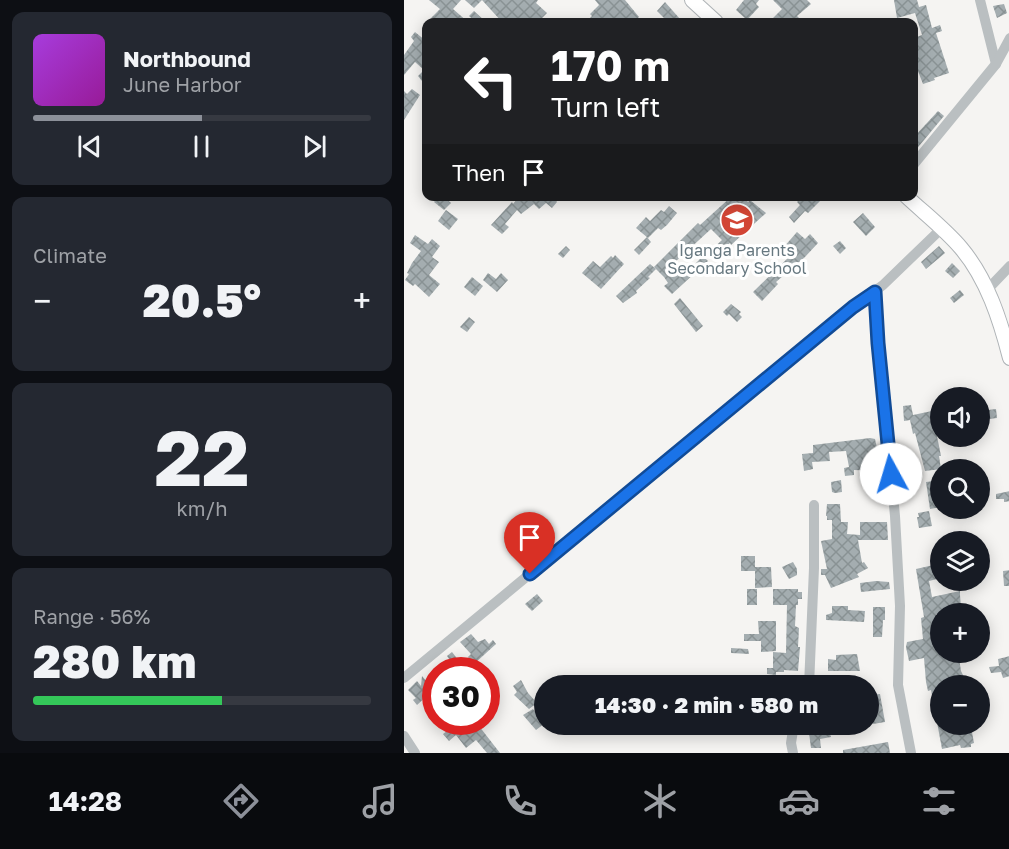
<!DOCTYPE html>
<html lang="en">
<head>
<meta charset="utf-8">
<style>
  :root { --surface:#171b24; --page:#242831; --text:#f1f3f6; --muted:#9ea1a6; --line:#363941; --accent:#8c9099 }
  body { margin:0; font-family:"Golos Text",sans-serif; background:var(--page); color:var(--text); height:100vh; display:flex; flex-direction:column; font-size:22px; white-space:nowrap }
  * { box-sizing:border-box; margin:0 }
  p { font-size:20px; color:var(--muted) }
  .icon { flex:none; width:33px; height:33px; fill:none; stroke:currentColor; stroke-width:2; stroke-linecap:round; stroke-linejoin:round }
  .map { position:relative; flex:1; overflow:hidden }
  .drawer { display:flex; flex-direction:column; gap:12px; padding:12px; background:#0d0f14; width:404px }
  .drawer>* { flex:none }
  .hud { position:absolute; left:18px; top:18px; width:496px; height:183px; border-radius:12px; box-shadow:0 3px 15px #0003; background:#202124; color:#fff; overflow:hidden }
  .controls { position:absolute; left:526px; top:387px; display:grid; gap:12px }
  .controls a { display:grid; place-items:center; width:60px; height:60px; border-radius:50%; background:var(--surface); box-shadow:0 3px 15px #0003; font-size:30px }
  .speed { position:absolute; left:18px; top:657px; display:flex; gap:12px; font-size:30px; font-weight:700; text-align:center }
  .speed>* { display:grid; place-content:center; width:78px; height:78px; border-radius:50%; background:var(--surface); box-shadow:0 3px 15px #0003; line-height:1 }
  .speed .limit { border:9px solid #d22; background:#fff; color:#111 }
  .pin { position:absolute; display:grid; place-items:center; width:51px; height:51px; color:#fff; margin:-62px -26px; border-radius:50% 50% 50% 0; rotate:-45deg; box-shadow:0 0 6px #0007 }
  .pin .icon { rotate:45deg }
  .me { position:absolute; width:66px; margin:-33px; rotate:354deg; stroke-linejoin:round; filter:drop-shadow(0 0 4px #0008) }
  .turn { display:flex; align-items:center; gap:21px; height:126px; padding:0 30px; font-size:27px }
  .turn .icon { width:78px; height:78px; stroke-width:2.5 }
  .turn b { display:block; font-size:42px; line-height:51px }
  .then { display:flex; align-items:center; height:57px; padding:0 30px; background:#0003; gap:12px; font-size:22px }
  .big { font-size:45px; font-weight:800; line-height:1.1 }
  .drawer .card { flex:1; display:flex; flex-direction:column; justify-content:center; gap:9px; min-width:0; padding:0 21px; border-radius:12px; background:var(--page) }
  .drawer .dial { align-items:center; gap:0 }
  .dial b { font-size:78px; line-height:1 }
  .song { display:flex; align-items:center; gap:18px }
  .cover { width:72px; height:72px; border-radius:9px; background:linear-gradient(135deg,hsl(280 70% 55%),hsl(300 70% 35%)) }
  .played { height:6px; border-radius:3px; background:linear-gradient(90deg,var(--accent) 50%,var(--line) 50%) }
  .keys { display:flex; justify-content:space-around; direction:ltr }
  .heat { display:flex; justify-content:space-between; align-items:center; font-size:33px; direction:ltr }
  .charge { height:9px; border-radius:4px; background:linear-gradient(90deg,#34c759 56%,var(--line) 0) }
  .trip { position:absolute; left:130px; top:675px; width:345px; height:60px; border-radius:30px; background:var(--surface); box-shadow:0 3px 15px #0003; font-weight:800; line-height:60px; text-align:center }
  .tab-bar { display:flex; height:96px; justify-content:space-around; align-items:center; background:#090b0e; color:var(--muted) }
  .tab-bar .icon { width:42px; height:42px }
  .tab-bar .selected { color:var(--accent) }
  .tab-bar b { font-size:27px; color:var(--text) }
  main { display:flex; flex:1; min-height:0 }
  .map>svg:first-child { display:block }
</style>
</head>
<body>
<main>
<section class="drawer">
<div class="card">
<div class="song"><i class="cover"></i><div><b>Northbound</b><p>June Harbor</p></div></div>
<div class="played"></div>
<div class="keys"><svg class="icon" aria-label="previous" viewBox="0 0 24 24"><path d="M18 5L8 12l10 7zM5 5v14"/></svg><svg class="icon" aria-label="pause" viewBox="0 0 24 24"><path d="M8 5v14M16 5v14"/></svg><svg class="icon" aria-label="next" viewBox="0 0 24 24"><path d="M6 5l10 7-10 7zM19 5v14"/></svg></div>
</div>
<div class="card"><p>Climate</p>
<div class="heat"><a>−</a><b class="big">20.5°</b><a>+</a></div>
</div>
<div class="card dial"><b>22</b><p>km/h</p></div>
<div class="card"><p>Range · 56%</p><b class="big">280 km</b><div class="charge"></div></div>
</section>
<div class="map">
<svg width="606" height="753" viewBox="0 0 606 753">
  <defs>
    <pattern id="building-cross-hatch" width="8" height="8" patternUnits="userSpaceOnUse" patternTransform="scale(1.5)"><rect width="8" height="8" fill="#a4adb0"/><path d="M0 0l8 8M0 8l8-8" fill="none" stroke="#899294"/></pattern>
  </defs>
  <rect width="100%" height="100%" fill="#f5f4f2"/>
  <g fill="url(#building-cross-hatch)">
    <polygon points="25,0 57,0 49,9 64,22 23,22 36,9"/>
    <polygon points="61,0 134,0 132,3 143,13 134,22 128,18 124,22 98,22 78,0 70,8"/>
    <polygon points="191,0 221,0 235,17 229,22 189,22 185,19 188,16 186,14 195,5"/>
    <polygon points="340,0 355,0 352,4 355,7 343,20 332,10"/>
    <polygon points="369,0 403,0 407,4 393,16 395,18 392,22 365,22 378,9"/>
    <polygon points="490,0 513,0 515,7 522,5 528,28 536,25 538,31 532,33 545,73 530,78 531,80 519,84 510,61 510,38 518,35 511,13 493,18"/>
    <polygon points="261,2 276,19 273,22 264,22 253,11"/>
    <polygon points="600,4 603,13 593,18 589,6"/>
    <polygon points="70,11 82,22 72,22 65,16"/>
    <polygon points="11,32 22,41 22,76 18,81 14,76 20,70 11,62 0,75 0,55 10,41 7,37"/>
    <polygon points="8,89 16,95 0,120 0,91 3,94"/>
    <polygon points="534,111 540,116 510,152 510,137"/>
    <polygon points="35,196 39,196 47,203 40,210 30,202"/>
    <polygon points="116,196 148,196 153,202 148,208 142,203 135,209 130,204 117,214 113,210 101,224 105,227 98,234 87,225 108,202 109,204"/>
    <polygon points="328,196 339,196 344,202 346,200 362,213 327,245 326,243 309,258 304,253 318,240 307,229 269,264 279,276 299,256 304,261 268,294 260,286 264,283 260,277 250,267 294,223 296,225"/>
    <polygon points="399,196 418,196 415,200 416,201 404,213 401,211 390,223 385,217 396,205 393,202"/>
    <polygon points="265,206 273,213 263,225 257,230 254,228 244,238 232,228 242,217 246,221 257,210 260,212"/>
    <polygon points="42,210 54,219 45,230 34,221"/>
    <polygon points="459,213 471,227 462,236 449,222"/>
    <polygon points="393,232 401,239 406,234 414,243 401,257 372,282 374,284 358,301 349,292 387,255 379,248"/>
    <polygon points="11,235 24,244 28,239 36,246 28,257 35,262 25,275 36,284 25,297 11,284 9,286 1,280 5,274 3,273 8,263 17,251 6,243"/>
    <polygon points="243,237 247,242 235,255 230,250"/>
    <polygon points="436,241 442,248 436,254 429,246"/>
    <polygon points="162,246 166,250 159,258 154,254"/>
    <polygon points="535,246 541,253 522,269 517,262"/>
    <polygon points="211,255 220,264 197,289 178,273 189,261 196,267 207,256 209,258"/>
    <polygon points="548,263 556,271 549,278 541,271"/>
    <polygon points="246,264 252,269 244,277 246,278 232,291 233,293 219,303 212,296"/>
    <polygon points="84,273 92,279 97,273 104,280 93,292 79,280"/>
    <polygon points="68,277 79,286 71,296 60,287"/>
    <polygon points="556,290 560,295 550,303 546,298"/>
    <polygon points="276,298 299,326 292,332 270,304"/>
    <polygon points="327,304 337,312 335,314 338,317 333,322 325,314 323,316 319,312"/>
    <polygon points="65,317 71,322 63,332 56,327"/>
    <polygon points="507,405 509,415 528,411 537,456 535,456 537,469 521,471 511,433 509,434 506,420 500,421 499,406"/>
    <polygon points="592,409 593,418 585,419 584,410"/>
    <polygon points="466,438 471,439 475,457 478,457 479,471 450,470 450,475 441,476 440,468 445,467 442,451 425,452 426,461 408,462 409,469 400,471 398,454 409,453 409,445"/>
    <polygon points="437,480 438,492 431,493 428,492 427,482"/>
    <polygon points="537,480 537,507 526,509 522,482"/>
    <polygon points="606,491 606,501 600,502 600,499 592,499 592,494"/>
    <polygon points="423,504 436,504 437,522 444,522 443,534 456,535 456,522 483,522 484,540 454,540 458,563 460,562 464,568 453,574 455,577 427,588 421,575 417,575 417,569 423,569 417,541 428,539 428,520 423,520 423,516 422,516"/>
    <polygon points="525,511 528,526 515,528 513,517 515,517 514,513"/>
    <polygon points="337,556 351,556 351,567 367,567 368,587 351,588 351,571 337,571"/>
    <polygon points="389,562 393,569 393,575 385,579 378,567"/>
    <polygon points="534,564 537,568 537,578 525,581 528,597 556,591 556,595 557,607 548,608 548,614 532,614 535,638 537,639 537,652 554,652 557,671 560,677 561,686 537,686 537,724 550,724 551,730 567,727 570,743 567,744 567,747 557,748 556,745 538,749 527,690 524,691 522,682 520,658 505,661 502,647 503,642 519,639 517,618 520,617 512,569"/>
    <polygon points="606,570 606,586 600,586 599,571"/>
    <polygon points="472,581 485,582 486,589 457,592 456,583"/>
    <rect x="343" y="589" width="10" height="16"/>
    <polygon points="369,589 394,589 394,592 398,592 398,599 394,599 394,605 392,605 391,626 395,628 394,647 396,647 394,671 380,670 380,672 372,672 372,675 363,674 363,668 369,668 369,652 382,653 383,605 369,605"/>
    <polygon points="133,594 139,601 128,611 121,604"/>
    <polygon points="428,606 444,606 444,610 461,611 460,622 422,620 422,615 428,613"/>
    <polygon points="469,607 481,607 481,620 479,620 478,637 469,637"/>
    <polygon points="354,621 372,621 372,651 357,652 357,641 340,641 340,634 355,634"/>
    <polygon points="67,634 74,642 81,639 85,644 89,640 92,644 70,664 64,657 67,654 56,642"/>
    <polygon points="327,648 344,649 345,654 327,653"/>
    <polygon points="48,652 58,665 52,669 43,656"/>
    <polygon points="453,654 456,671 424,671 424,659 432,660 432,655"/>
    <polygon points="606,656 606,676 599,678 597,672 587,673 585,667 595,666 594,659"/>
    <polygon points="18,676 24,683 19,688 24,695 13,705 9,700 12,698 4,690 13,681 17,686"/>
    <polygon points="117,680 124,693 133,703 125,709 110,695 113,692 109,686"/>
    <polygon points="476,694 481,722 469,724 465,695"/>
    <polygon points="129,709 135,718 141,713 141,723 132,730 119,715"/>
    <polygon points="55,722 64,731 71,725 73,728 75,726 96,753 83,753 72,740 62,748 52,735 45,741 39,734"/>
    <polygon points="425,731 427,737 416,739 417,748 407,748 405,733"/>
    <polygon points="484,742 486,753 439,753 439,750"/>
  </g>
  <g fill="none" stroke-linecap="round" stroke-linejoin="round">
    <defs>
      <g id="major">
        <polyline points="288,0 312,22"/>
        <path d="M502,196C520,213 541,229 557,248C583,279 596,319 606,358"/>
      </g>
    </defs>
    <use href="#major" stroke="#aeb3b6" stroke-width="16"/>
    <g stroke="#babfc1" stroke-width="10">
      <polyline points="576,0 592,64"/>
      <polyline points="510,164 592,64 606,38"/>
      <polyline points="583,290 606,266"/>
      <polyline points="471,292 474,343 491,516 496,606 494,685 507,753"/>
      <polyline points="0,678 449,307 479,285 537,229"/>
      <polyline points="405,686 410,568 410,505"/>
      <polyline points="0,736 11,753"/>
      <polyline points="389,753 387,743 390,724"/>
    </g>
    <use href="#major" stroke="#fff" stroke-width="14"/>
  </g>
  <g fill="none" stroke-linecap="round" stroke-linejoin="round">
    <defs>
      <polyline id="route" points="126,574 449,307 471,292 474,343 487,474"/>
    </defs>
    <use href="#route" stroke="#114b97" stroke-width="15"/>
    <use href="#route" stroke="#1a73e8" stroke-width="10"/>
  </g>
  <defs>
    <symbol id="school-disc" viewBox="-11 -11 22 22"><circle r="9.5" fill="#d24535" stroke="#fff"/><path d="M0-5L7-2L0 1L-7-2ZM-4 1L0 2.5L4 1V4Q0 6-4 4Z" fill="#fff"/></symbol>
  </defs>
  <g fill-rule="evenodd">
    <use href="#school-disc" x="314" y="201" width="38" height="38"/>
  </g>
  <g text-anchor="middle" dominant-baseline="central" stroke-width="6" stroke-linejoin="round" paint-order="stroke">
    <g font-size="16" fill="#677880" stroke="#fff">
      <text x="333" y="250">Iganga Parents<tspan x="333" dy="18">Secondary School</tspan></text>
    </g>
  </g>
</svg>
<div class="controls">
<a><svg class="icon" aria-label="sound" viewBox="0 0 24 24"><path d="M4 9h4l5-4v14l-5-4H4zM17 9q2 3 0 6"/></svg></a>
<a><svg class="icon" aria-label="search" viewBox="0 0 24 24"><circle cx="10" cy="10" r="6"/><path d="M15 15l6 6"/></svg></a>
<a><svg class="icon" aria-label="layers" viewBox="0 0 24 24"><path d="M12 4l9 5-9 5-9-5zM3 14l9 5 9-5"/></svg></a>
<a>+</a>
<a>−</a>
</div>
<div class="speed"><div class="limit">30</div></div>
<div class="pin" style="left:126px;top:574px;background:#d93025"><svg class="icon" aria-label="arrive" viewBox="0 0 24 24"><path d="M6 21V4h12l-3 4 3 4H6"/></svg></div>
<svg class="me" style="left:487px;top:474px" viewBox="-20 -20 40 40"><circle r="19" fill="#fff"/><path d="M0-13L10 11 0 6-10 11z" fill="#1a73e8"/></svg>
<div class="trip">14:30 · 2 min · 580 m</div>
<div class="hud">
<div class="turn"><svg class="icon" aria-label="left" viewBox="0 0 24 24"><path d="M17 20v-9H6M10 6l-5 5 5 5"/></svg><div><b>170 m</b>Turn left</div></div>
<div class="then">Then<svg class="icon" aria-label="arrive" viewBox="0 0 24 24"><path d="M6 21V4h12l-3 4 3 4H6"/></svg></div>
</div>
</div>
</main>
<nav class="tab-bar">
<b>14:28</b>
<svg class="icon selected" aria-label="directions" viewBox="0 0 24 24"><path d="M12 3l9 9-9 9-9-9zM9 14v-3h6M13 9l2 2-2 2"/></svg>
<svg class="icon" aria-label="music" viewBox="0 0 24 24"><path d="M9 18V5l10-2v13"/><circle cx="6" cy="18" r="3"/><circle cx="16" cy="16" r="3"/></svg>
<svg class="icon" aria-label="phone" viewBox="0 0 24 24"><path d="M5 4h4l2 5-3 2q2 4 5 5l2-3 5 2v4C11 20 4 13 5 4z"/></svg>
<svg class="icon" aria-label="climate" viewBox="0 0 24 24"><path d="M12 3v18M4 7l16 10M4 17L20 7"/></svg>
<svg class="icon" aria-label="car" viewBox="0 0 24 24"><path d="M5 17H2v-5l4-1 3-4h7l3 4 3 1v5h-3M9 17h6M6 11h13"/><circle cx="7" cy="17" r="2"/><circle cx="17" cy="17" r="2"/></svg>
<svg class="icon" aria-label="filters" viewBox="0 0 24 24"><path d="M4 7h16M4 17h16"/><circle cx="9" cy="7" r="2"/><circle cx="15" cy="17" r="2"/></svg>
</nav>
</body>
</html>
